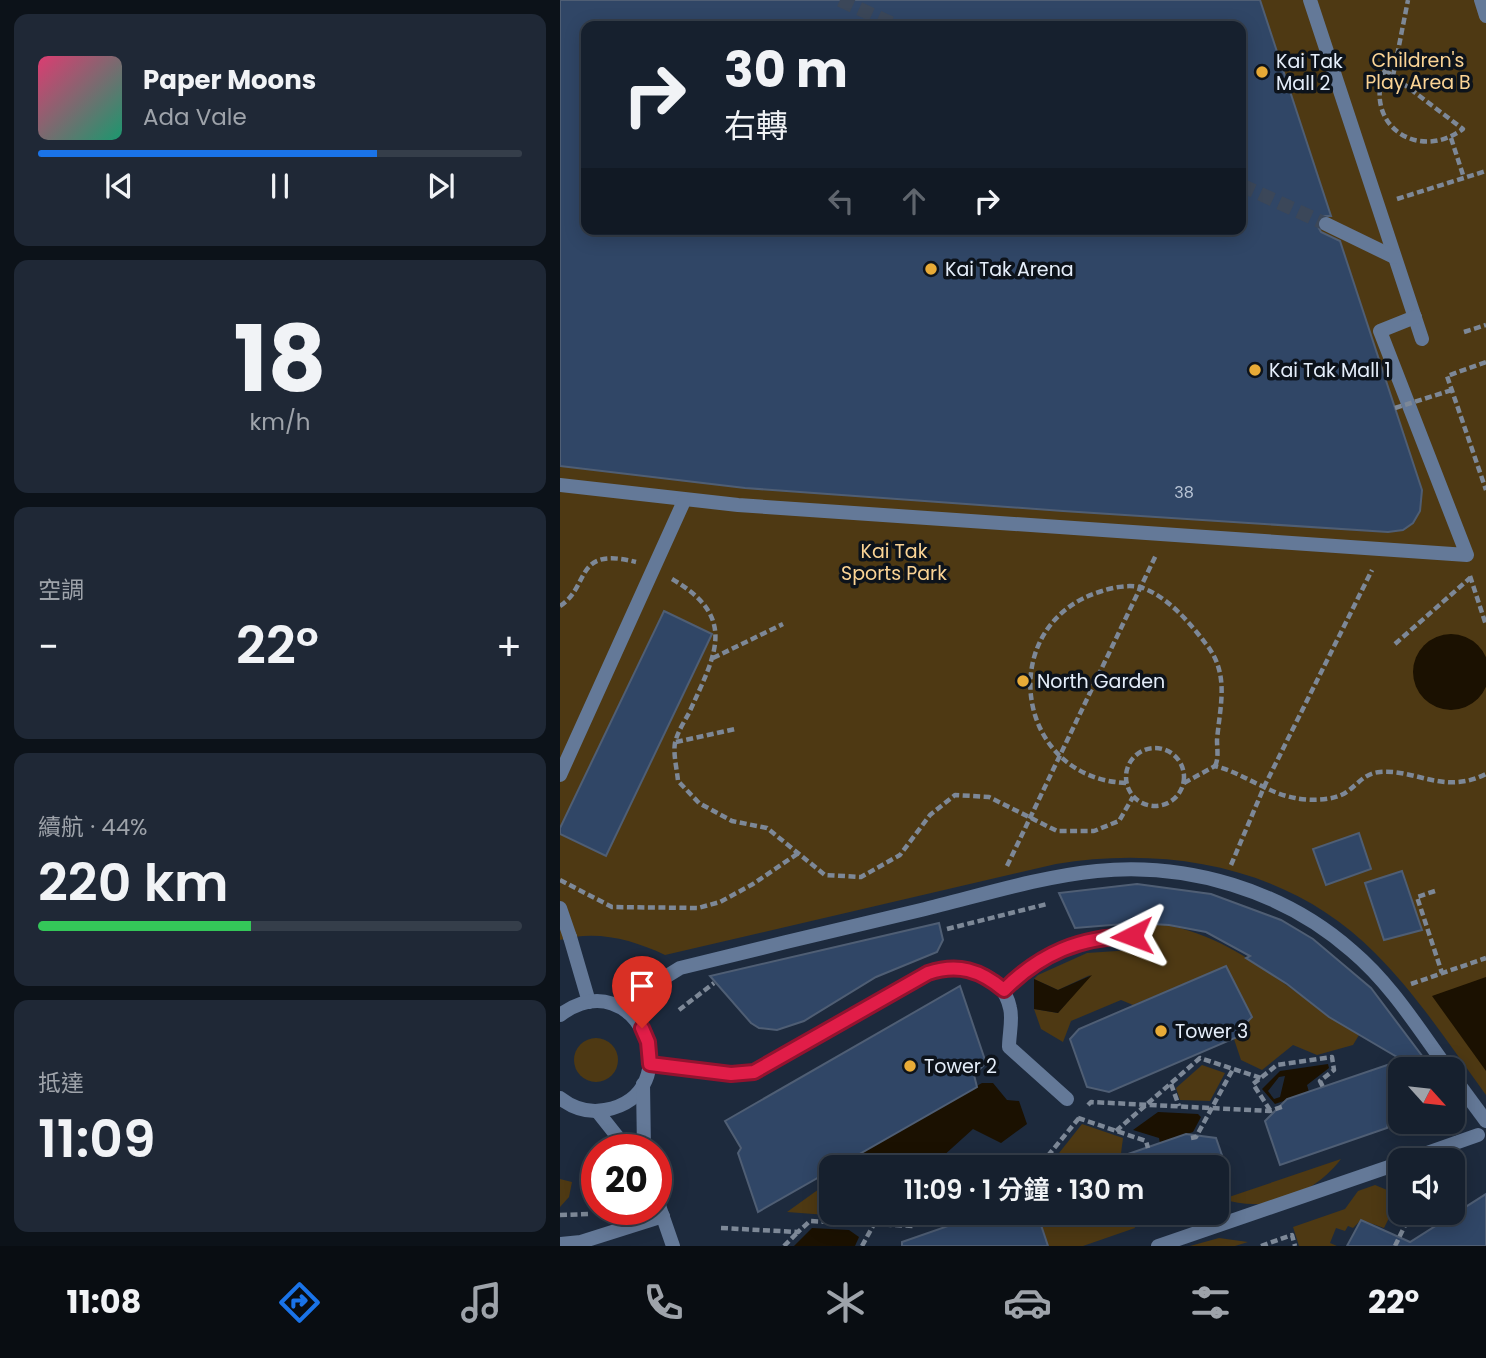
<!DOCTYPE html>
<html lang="zh-TW">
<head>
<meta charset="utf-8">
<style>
  :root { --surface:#16202e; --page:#1f2836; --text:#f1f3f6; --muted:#9ea3aa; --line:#353e4a; --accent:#1a73e8 }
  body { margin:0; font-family:Poppins,"Noto Sans TC",sans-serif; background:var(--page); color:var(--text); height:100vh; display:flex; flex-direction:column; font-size:26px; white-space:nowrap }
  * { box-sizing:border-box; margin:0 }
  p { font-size:23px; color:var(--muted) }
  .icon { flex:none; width:38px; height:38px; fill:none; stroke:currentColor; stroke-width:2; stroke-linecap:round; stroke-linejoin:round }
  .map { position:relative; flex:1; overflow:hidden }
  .sheet { display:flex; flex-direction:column; gap:14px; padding:14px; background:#0c1219; width:560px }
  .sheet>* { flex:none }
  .hud { position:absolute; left:21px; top:21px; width:665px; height:214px; border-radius:14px; box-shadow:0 4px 18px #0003,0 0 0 2px var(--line); background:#16202e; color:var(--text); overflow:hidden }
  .needle { width:46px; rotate:117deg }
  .controls { position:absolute; left:828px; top:1057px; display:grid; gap:14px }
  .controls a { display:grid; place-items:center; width:77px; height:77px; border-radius:14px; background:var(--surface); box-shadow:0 4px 18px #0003,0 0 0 2px var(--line); font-size:35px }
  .speed { position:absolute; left:21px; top:1134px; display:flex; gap:14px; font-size:35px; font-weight:700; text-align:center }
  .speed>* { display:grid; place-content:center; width:91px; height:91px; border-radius:50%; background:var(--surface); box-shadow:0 4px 18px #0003,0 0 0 2px var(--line); line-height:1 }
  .speed .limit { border:10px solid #d22; background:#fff; color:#111 }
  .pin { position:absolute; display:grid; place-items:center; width:60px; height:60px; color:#fff; margin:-72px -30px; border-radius:50% 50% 50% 0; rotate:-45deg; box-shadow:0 0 7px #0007 }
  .pin .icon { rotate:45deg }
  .me { position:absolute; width:77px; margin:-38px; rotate:267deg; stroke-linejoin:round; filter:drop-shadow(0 0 5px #0008) }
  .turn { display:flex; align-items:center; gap:24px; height:147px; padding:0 28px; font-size:32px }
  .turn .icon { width:91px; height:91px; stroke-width:2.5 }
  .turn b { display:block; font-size:49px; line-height:60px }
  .lanes { display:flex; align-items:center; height:66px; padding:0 28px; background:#0003; justify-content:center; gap:35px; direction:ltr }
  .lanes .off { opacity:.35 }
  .big { font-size:52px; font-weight:600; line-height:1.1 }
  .sheet .widget { flex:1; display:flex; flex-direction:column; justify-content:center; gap:10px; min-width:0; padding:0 24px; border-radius:14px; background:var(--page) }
  .sheet .dial { align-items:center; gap:0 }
  .dial b { font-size:91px; line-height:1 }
  .song { display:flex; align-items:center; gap:21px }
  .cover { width:84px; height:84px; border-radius:10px; background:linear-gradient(135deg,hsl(340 70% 55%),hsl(160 70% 35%)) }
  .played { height:7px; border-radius:4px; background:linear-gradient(90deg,var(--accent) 70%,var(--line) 70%) }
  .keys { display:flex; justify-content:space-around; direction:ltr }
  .heat { display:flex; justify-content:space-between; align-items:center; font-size:38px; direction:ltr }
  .charge { height:10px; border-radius:5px; background:linear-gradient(90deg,#34c759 44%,var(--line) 0) }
  .trip { position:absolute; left:259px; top:1155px; width:410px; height:70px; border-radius:14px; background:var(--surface); box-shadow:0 4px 18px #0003,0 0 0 2px var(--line); font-weight:600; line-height:70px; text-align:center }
  .tab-bar { display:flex; height:112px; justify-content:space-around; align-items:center; background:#090d12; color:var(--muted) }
  .tab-bar .icon { width:49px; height:49px }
  .tab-bar .current { color:var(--accent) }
  .tab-bar b { font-size:32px; color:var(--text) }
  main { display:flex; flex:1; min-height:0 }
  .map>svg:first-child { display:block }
</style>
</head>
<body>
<main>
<section class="sheet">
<div class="widget">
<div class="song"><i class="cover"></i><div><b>Paper Moons</b><p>Ada Vale</p></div></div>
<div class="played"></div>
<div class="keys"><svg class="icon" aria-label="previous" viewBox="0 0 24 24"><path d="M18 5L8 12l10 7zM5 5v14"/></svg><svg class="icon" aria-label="pause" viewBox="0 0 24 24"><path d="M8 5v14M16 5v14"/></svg><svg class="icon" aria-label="next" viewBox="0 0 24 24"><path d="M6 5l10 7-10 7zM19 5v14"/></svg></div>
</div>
<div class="widget dial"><b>18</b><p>km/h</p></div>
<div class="widget"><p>空調</p>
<div class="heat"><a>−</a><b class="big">22°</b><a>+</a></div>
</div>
<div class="widget"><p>續航 · 44%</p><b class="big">220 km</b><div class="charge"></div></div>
<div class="widget"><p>抵達</p><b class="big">11:09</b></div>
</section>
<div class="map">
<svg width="926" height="1246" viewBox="0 0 926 1246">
  <rect width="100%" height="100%" fill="#1d2a3d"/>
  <g fill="#4e3913" fill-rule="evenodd">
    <path d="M0,0H926V1095C891,1047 858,996 815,953C732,868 610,845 496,864L105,955C71,939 36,930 0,940ZM26,26H681V229H26Z"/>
    <path d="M588,923C671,928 731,995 799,1035L793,1045L757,1055L733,1045L702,1070L681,1060L674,1039L680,1035L679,1025L690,1013L669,972L647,974L573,1005L561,1000L511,1021L503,1042L481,1029L474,1009L498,1013L530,975L498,990L474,979L478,975L527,953L586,949Z"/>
    <circle cx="36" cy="1060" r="22"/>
    <polygon points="642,1065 665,1073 650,1101 620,1100 616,1088"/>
    <polygon points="522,1124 563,1138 560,1161 555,1167 488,1167"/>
    <path d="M781,1159C754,1194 707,1214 663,1199Z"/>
    <polygon points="0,1179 12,1182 9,1197 0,1207"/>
    <polygon points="266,1184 271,1188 271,1213 283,1213 280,1216 227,1212"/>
    <polygon points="815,1185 832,1192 836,1204 824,1228 801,1220 793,1228 788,1226 785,1231 776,1228 770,1243 777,1246 739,1246 733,1227 785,1209 798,1191"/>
    <polygon points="489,1213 570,1213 575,1228 523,1246 488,1246 480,1223 491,1220"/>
    <polygon points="659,1238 688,1242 675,1246 630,1246"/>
  </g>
  <g fill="#1b1101" fill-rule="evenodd">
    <circle cx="891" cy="672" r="38"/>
    <polygon points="532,975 498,1013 474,1009 474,979 498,990"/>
    <polygon points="926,977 926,1071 872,996"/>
    <path d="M768,1064L769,1068L747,1085L749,1092L715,1104L702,1089L720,1071ZM725,1076L720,1097L714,1099L708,1091L719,1077Z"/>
    <polygon points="422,1083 433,1083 447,1100 459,1101 467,1124 441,1143 413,1129 371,1167 275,1167"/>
    <polygon points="598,1112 638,1114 641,1117 633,1132 600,1143 599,1138 573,1130"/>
    <polygon points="252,1228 289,1230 299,1237 295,1246 234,1246"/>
  </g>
  <g fill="#304666" stroke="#4f5e74" stroke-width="2" fill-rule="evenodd">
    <path d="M0,0H700L771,216H761L757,225L761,232L780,241L862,490L860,511L853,523L843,530L828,532L503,511L185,488L0,466ZM26,26H681V229H26Z"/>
    <polygon points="104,611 152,634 46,856 0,834 0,828"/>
    <polygon points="799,833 811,869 766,885 753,849"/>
    <polygon points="842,871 862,930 824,940 805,883"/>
    <polygon points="577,884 651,894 721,920 753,939 811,988 872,1069 858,1069 842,1060 827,1128 720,1165 705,1121 727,1099 842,1060 769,1017 727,984 686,958 690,956 646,932 609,925 576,923 515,928 499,893"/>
    <polygon points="379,923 383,940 377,952 316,977 244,1021 217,1030 199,1028 191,1023 150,976"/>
    <polygon points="666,966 692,1017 681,1028 682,1035 549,1092 527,1087 510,1039 519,1029"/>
    <polygon points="400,986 426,1063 414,1075 417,1087 198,1212 178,1153 181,1148 165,1121"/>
    <polygon points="626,1134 656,1138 666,1167 542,1167 542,1163"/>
    <polygon points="926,1194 926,1246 787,1246 801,1220 850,1242"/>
    <polygon points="390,1213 477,1213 488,1246 342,1246 342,1242 394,1224"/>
  </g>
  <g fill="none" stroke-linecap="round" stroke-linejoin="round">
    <g stroke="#3b4759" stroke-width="14" stroke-dasharray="14 7" stroke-linecap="butt">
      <polyline points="280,0 337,26"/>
      <polyline points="681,185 766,224"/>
    </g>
    <g stroke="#7d8897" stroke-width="4.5" stroke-dasharray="7 3.5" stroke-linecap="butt">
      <path d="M825,70L833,76L903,129C857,163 802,123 825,70Z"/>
      <polyline points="833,76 848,0"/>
      <polyline points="891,138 904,178"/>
      <polyline points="837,199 926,171"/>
      <polyline points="904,332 926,325"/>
      <polyline points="926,362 887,376 926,490"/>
      <polyline points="910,576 926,625"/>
      <path d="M112,579C179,618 155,655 129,713C124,722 117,733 115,743C113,754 117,769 118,781L139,803L172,821L207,828L265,875L301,877L340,855L370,815L395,795L429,797L497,831H534L559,821L573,797"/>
      <path d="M0,606C31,586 13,546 76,562"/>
      <polyline points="835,644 910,578"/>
      <polyline points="153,658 223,624"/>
      <polyline points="116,742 175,729"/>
      <circle cx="595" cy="777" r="29"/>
      <path d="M566,783C453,778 434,623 542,591C554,587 571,584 583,588C609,598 630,623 646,644C670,674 660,705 657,740C657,749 659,758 655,766"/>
      <path d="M624,783L655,766C683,773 707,793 735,798C751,801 775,801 788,791C799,783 805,773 820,772C856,769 884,795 926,774"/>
      <polyline points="671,865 704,787 812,570"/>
      <polyline points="447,866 596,555"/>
      <polyline points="0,880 52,907 138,908 160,902 193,884 240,852"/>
      <polyline points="875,891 857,897 882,973"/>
      <polyline points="387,929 487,904"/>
      <polyline points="851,984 926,958"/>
      <polyline points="119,1010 154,983"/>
      <polyline points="611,1084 619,1106"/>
      <polyline points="528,1105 531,1102 710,1111 724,1106"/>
      <polyline points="710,1110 693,1084 717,1065 772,1057 774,1070 760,1081 763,1087"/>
      <polyline points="518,1118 586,1141 588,1148"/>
      <polyline points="556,1131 640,1058 701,1078"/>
      <polyline points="631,1138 636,1137 673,1069"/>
      <polyline points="460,1167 482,1163 519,1118"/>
      <polyline points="368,1213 386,1221 392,1219"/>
      <polyline points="0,1215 31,1214"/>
      <polyline points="161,1228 238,1232 250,1221 354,1226 367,1213"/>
      <polyline points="224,1246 238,1232"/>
      <polyline points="302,1246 314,1224"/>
      <polyline points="701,1246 732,1235 735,1246"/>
      <polyline points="835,1246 851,1213"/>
    </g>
    <g stroke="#647998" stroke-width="14">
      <polyline points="10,937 29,1002"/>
      <path d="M444,990C481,953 520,937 572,936"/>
      <path d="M90,1064L171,1074L194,1072L368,973C399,963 442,970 450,1008C453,1019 449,1035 449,1047L507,1099"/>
      <polyline points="0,1244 21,1242 103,1216"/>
    </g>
    <g stroke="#647998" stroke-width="14">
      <polyline points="750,0 862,339"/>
      <polyline points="921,0 926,16"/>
      <polyline points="766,224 834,257"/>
      <polyline points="0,485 178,505 907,555 820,331 855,317"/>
      <polyline points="0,775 124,501"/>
      <polyline points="0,908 10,937"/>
      <path d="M69,1013L81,992L120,968C200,948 281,929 361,910C419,896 478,877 537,871C627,862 723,890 792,951C831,984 858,1028 888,1069"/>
      <polyline points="892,1075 926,1121"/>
      <polyline points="847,1160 918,1135"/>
      <polyline points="598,1246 840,1163"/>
    </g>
    <g stroke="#647998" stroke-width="14">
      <path d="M0,1015C78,958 132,1094 45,1110C29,1113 13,1108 0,1098"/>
      <polyline points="83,1084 84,1150"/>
      <polyline points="37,1111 68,1150"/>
      <polyline points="96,1197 113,1246"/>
    </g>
    <polyline stroke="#7d8897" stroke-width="4.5" stroke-dasharray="7 3.5" stroke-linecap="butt" points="835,408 892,390"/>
  </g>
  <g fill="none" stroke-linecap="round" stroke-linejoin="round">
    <defs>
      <path id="route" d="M82,1028L88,1042L90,1064L171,1074L194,1072L368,973C398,963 420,970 444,990C481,953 520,937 572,936"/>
    </defs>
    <use href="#route" stroke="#92132f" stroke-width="18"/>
    <use href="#route" stroke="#e11d48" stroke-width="12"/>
  </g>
  <g fill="#e8ab37" stroke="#0d131b" stroke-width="2.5">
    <circle cx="702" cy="72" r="7"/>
    <circle cx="371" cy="269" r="7"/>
    <circle cx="695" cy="370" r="7"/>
    <circle cx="463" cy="681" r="7"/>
    <circle cx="601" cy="1031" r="7"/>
    <circle cx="350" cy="1066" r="7"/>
  </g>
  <g text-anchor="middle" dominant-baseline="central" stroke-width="7" stroke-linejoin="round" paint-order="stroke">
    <g font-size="16" fill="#b8c4d5">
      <text x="624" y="492">38</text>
    </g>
    <g font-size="19" fill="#fbd495" stroke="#0d131b">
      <text x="858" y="60">Children's<tspan x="858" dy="22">Play Area B</tspan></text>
      <text x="334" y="551">Kai Tak<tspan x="334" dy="22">Sports Park</tspan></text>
    </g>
    <g font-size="19" fill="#e5eefa" stroke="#0d131b" text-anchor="start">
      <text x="716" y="61">Kai Tak<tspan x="716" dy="22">Mall 2</tspan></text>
      <text x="385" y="269">Kai Tak Arena</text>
      <text x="709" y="370">Kai Tak Mall 1</text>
      <text x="477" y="681">North Garden</text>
      <text x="615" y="1031">Tower 3</text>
      <text x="364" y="1066">Tower 2</text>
    </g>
  </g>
</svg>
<div class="controls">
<a><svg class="needle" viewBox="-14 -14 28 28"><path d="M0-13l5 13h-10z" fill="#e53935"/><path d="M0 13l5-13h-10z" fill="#9ea3aa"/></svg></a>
<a><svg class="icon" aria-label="sound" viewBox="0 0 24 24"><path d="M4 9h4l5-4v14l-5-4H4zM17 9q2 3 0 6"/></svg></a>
</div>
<div class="speed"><div class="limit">20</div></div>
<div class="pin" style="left:82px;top:1028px;background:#d93025"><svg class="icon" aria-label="arrive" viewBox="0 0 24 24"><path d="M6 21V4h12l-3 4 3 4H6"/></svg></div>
<svg class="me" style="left:572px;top:936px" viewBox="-20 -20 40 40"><path d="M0-17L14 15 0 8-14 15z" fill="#e11d48" stroke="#fff" stroke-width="4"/></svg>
<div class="trip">11:09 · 1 分鐘 · 130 m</div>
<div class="hud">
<div class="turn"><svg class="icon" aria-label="right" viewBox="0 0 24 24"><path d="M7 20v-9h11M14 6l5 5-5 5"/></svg><div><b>30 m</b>右轉</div></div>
<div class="lanes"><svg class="icon off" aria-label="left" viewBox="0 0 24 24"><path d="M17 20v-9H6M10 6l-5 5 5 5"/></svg><svg class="icon off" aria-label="ahead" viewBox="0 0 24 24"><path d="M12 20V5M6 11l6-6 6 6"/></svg><svg class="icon" aria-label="right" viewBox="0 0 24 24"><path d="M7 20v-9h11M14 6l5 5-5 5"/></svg></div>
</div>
</div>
</main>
<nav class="tab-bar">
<b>11:08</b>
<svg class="icon current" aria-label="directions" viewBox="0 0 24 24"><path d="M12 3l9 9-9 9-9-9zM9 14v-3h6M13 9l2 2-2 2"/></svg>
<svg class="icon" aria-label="music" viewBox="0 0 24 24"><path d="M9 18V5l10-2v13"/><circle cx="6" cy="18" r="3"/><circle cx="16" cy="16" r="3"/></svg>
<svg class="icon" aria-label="phone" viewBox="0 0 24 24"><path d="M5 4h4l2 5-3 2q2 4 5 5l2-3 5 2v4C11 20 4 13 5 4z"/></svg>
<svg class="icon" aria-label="climate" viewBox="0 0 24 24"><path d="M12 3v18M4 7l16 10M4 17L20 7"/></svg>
<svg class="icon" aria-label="car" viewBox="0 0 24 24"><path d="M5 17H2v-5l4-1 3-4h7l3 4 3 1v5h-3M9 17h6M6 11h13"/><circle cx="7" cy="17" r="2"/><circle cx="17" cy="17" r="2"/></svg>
<svg class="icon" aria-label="filters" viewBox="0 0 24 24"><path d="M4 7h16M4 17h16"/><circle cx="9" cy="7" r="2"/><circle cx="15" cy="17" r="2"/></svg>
<b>22°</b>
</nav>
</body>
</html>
